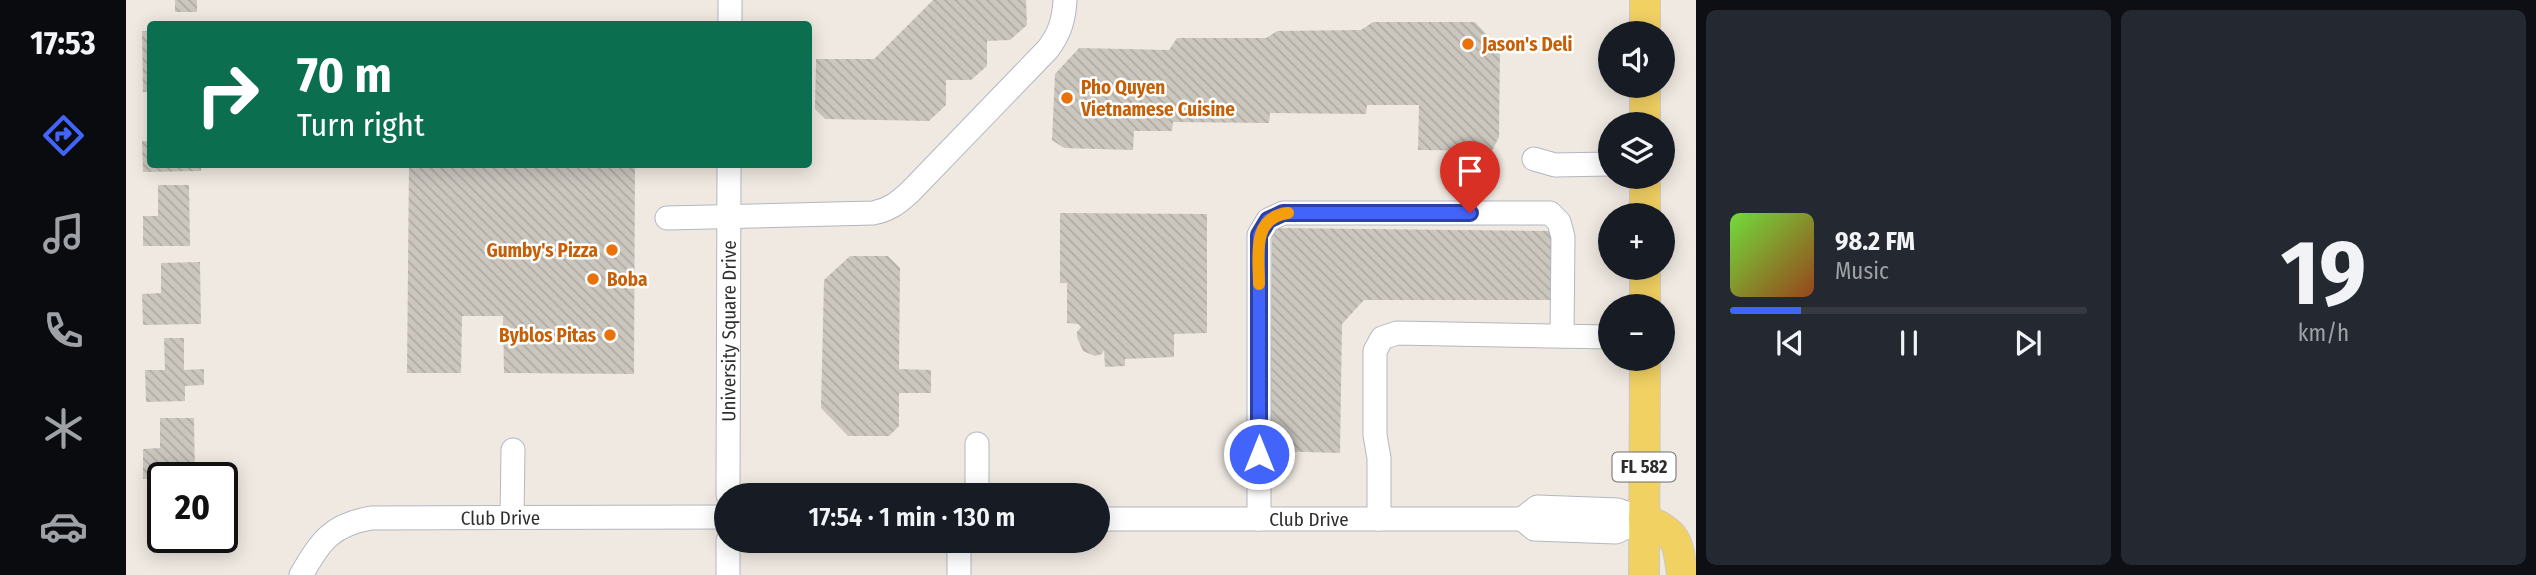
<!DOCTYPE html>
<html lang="en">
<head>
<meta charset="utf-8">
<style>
  :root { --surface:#171b24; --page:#242831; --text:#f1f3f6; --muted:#9ea1a6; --line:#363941; --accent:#4264fb }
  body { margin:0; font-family:"Fira Sans Condensed",sans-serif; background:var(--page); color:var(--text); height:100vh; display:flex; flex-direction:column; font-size:26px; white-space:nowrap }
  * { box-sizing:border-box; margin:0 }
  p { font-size:23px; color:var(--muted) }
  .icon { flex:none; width:38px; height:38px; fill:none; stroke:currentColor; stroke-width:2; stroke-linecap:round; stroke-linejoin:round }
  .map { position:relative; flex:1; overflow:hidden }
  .side { display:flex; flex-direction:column; gap:10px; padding:10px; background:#0d0f14; width:840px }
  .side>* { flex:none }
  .banner { position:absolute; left:21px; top:21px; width:665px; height:147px; border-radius:7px; box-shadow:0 4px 18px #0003; background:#0b6e4f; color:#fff; overflow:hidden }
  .fabs { position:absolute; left:1472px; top:21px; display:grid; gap:14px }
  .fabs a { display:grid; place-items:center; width:77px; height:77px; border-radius:50%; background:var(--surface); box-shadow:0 4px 18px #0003; font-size:35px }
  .speed { position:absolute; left:21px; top:462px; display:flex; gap:14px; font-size:35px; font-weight:700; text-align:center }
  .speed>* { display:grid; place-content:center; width:91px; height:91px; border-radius:50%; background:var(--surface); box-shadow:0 4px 18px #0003; line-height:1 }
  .speed .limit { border:4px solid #111; border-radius:10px; background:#fff; color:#111 }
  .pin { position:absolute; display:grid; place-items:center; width:60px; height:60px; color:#fff; margin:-72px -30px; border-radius:50% 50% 50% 0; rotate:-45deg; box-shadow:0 0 7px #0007 }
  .pin .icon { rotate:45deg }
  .me { position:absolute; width:77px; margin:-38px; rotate:0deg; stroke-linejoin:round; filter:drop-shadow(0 0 5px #0008) }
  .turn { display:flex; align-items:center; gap:24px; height:147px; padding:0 35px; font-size:32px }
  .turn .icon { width:91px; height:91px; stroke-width:2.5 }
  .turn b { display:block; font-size:49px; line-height:60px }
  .side .card { flex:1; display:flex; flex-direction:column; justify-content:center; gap:10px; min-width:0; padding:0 24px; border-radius:10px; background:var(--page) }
  .side .dial { align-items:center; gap:0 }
  .dial b { font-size:91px; line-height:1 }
  .song { display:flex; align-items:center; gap:21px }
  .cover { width:84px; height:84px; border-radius:10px; background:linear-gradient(135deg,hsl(100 70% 55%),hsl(20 70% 35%)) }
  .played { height:7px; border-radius:4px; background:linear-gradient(90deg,var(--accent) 20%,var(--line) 20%) }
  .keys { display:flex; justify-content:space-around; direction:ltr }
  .side .tiles { flex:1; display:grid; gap:10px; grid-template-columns:repeat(2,1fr) }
  .trip { position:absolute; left:588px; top:483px; width:396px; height:70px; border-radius:35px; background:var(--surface); box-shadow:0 4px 18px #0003; font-weight:600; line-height:70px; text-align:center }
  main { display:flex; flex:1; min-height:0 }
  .tab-bar { display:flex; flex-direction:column; width:126px; justify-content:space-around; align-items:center; background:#090b0e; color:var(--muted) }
  .tab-bar .icon { width:49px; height:49px }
  .tab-bar .on { color:var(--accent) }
  .tab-bar b { font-size:32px; color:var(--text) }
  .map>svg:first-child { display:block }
</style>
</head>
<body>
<main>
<nav class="tab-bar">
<b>17:53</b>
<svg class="icon on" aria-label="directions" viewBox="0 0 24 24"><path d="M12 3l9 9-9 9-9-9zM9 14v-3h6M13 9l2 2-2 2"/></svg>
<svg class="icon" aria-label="music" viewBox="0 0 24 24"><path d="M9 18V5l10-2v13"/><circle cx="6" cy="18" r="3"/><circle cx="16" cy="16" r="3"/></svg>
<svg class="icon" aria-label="phone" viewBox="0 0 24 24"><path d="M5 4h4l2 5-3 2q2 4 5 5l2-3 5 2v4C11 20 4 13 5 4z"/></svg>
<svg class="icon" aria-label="climate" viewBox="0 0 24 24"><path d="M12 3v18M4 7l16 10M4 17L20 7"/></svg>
<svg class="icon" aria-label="car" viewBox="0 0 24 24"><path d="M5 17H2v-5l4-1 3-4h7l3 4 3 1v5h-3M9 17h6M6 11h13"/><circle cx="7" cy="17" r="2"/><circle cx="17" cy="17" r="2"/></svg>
</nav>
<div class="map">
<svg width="1570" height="575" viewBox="0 0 1570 575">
  <defs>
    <pattern id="building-back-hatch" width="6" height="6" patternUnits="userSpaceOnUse" patternTransform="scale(1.75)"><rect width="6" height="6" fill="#cbc7bf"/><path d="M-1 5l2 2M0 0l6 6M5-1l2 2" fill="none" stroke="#afaba4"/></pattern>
  </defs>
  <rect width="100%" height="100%" fill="#efe9e1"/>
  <g fill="url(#building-back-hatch)">
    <rect x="49" y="0" width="22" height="12"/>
    <polygon points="807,0 900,0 901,25 884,40 861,41 861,66 845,80 820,80 820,105 803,121 699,119 689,109 690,59 748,59"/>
    <polygon points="1247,22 1349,22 1374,49 1373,137 1366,151 1292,150 1293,105 1241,105 1240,114 1144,113 1143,123 1047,122 1046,131 1008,131 1007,150 938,148 926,140 929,74 953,48 1043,50 1051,38 1140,38 1151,31 1235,30"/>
    <polygon points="16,31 24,31 24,92 17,92"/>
    <polygon points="16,141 24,141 24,164 75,164 75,171 17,172"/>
    <polygon points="283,164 509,164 508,374 378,373 377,316 336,316 335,373 281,373"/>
    <polygon points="32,185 63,185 64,246 17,246 17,216 32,216"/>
    <polygon points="934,213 1081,214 1081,333 1048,334 1048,357 999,359 999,366 979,367 978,350 976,354 969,356 957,351 951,337 951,332 955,327 952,324 941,323 941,283 934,283"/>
    <polygon points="1152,228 1430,231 1428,300 1238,300 1216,324 1214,453 1144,451 1146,236"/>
    <polygon points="724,256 762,256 774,268 773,369 805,370 805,393 773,393 773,426 763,436 722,436 695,408 698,280"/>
    <polygon points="74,262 75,324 17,325 16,294 35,293 35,263"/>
    <polygon points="38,338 58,338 58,370 78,369 78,385 59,386 59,401 20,402 19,370 39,370"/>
    <polygon points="34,418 68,418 69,478 17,479 17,449 34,448"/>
    <polygon points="26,507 37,507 37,537 71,537 71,553 27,553"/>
  </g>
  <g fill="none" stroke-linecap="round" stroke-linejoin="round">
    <defs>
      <g id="minor">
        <polyline points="604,24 604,0"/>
        <polyline points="1408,159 1429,165 1484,164"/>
        <path d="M541,218L747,213C763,210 772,203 784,192L922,49C934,33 938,19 939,0"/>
        <polyline points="851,444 851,495"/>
        <path id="s1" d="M602,495L603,164"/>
        <polyline points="386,517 387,450"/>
        <path id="s2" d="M971,519H1396L1411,507L1492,510L1518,519"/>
        <polyline points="1133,519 1133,235 1142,220 1157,213 1424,213 1433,222 1437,237 1436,336"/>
        <polyline points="1253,519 1253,458 1249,435 1249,351 1256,338 1271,333 1484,337"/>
        <polyline points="1396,519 1408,529 1490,532 1518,519"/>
        <polyline points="833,541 833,575"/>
        <path id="s3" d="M175,575C195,541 205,525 245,518L600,517"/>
        <polyline points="602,575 602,541"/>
      </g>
      <g id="major">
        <polyline points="1519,0 1519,33"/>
        <polyline points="1519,86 1519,124"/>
        <polyline points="1519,177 1519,215"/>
        <polyline points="1519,268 1519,306"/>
        <path d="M1518,519C1551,533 1552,540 1556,575"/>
        <polyline points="1518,575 1519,359"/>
      </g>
    </defs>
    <use href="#minor" stroke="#b4b7c1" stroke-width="25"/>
    <use href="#major" stroke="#c9c9c9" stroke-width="32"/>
    <use href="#minor" stroke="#fff" stroke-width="23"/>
    <use href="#major" stroke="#f2d163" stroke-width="30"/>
  </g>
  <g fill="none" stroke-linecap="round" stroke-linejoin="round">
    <defs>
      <polyline id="route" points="1133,454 1133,235 1142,220 1157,213 1344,213"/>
    </defs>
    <use href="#route" stroke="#2b41a3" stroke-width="18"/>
    <use href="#route" stroke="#4264fb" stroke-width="12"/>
    <path stroke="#f59e0b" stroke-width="12" d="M1133,284C1133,257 1125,217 1162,213"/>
  </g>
  <g fill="#e8710a" stroke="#fff" stroke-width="2.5">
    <circle cx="1342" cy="44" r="7"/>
    <circle cx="941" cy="98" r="7"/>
    <circle cx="486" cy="250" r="7"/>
    <circle cx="467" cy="279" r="7"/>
    <circle cx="484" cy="335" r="7"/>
  </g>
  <g text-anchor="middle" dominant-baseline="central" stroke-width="5" stroke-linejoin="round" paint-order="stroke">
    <rect fill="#fff" stroke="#6d6d6d" stroke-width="2" x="1486.5" y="452.5" width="63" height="29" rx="5"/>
    <g font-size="18" font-weight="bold" fill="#2e2e2e">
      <text x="1518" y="467">FL 582</text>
    </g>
    <g font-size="19" font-weight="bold" fill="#c56008" stroke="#fff" text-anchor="start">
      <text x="1356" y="44">Jason's Deli</text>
      <text x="955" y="87">Pho Quyen<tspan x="955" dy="22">Vietnamese Cuisine</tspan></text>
      <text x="472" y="250" text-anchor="end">Gumby's Pizza</text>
      <text x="481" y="279">Boba</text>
      <text x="470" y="335" text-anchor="end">Byblos Pitas</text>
    </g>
    <g font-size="19" fill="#2e2e2e" stroke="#fff">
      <text stroke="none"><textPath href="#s1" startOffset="164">University Square Drive</textPath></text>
      <text stroke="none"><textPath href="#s3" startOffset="224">Club Drive</textPath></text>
      <text stroke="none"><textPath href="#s2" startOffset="212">Club Drive</textPath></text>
    </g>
  </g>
</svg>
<div class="fabs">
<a><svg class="icon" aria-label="sound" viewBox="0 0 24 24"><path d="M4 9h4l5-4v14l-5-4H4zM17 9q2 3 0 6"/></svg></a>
<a><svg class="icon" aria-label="layers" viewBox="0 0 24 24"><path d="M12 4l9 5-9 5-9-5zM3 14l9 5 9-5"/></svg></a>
<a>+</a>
<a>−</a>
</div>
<div class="speed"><div class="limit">20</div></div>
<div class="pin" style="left:1344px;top:213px;background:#d93025"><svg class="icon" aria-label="arrive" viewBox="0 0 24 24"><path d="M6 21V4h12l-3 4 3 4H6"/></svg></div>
<svg class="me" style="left:1133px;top:454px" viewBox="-20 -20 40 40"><circle r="17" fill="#4264fb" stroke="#fff" stroke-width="3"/><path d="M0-11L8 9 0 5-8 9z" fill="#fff"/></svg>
<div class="trip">17:54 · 1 min · 130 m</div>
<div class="banner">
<div class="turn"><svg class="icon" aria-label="right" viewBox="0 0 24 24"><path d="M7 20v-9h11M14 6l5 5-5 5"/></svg><div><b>70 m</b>Turn right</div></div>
</div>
</div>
<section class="side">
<div class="tiles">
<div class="card">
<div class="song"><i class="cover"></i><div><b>98.2 FM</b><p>Music</p></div></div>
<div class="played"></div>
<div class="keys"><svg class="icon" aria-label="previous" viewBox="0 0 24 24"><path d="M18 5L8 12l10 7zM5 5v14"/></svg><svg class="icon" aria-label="pause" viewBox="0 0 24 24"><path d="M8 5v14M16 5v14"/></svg><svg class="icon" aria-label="next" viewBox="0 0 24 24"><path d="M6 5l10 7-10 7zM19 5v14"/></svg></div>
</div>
<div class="card dial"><b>19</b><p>km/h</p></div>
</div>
</section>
</main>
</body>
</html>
